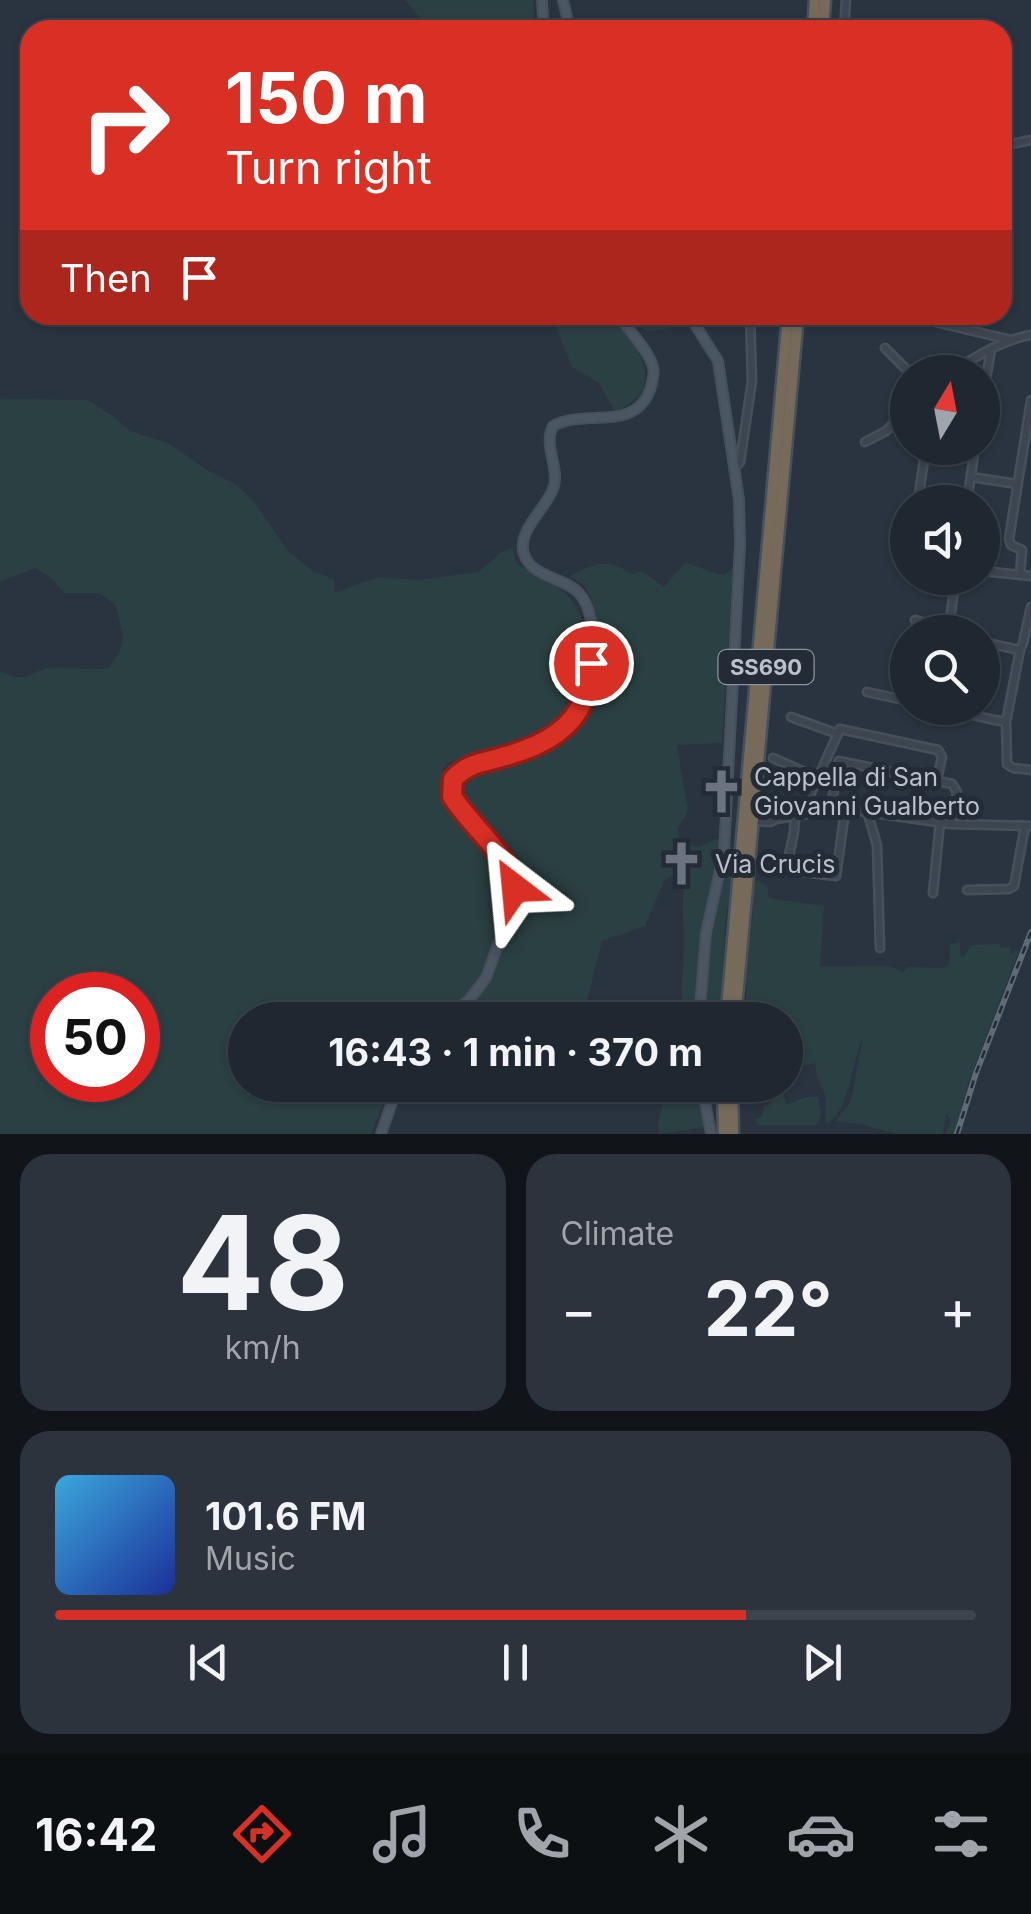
<!DOCTYPE html>
<html lang="en">
<head>
<meta charset="utf-8">
<style>
  :root { --surface:#1f2730; --page:#2c333c; --text:#f1f3f6; --muted:#a1a5ab; --line:#3c444c; --accent:#d93025 }
  body { margin:0; font-family:Inter,sans-serif; background:var(--page); color:var(--text); height:100vh; display:flex; flex-direction:column; font-size:38px; white-space:nowrap }
  * { box-sizing:border-box; margin:0 }
  p { font-size:32px; color:var(--muted) }
  .icon { flex:none; width:55px; height:55px; fill:none; stroke:currentColor; stroke-width:2; stroke-linecap:round; stroke-linejoin:round }
  .map { position:relative; height:1134px; overflow:hidden }
  .panel { display:flex; flex-direction:column; gap:20px; padding:20px; background:#11151a; flex:1 }
  .panel>* { flex:none }
  .hud { position:absolute; left:20px; top:20px; width:992px; height:305px; border-radius:30px; box-shadow:0 2px 8px #0004,0 0 0 2px var(--line); background:#d93025; color:#fff; overflow:hidden }
  .needle { width:65px; rotate:10deg }
  .fabs { position:absolute; left:890px; top:355px; display:grid; gap:20px }
  .fabs a { display:grid; place-items:center; width:110px; height:110px; border-radius:50%; background:var(--surface); box-shadow:0 2px 8px #0004,0 0 0 2px var(--line); font-size:50px }
  .speed { position:absolute; left:30px; top:972px; display:flex; gap:20px; font-size:50px; font-weight:700; text-align:center }
  .speed>* { display:grid; place-content:center; width:130px; height:130px; border-radius:50%; background:var(--surface); box-shadow:0 2px 8px #0004,0 0 0 2px var(--line); line-height:1 }
  .speed .limit { border:15px solid #d22; background:#fff; color:#111 }
  .pin { position:absolute; display:grid; place-items:center; width:85px; height:85px; color:#fff; margin:-42px; border:5px solid #fff; border-radius:50%; box-shadow:0 2px 10px #0007 }
  .me { position:absolute; width:110px; margin:-55px; rotate:331deg; stroke-linejoin:round; filter:drop-shadow(0 0 8px #0008) }
  .turn { display:flex; align-items:center; gap:35px; height:210px; padding:0 40px; font-size:45px }
  .turn .icon { width:130px; height:130px; stroke-width:2.5 }
  .turn b { display:block; font-size:70px; line-height:85px }
  .then { display:flex; align-items:center; height:95px; padding:0 40px; background:#0003; gap:20px; font-size:38px }
  .big { font-size:75px; font-weight:700; line-height:1.1 }
  .panel .widget { flex:1; display:flex; flex-direction:column; justify-content:center; gap:15px; min-width:0; padding:0 35px; border-radius:30px; background:var(--page) }
  .panel .dial { align-items:center; gap:0 }
  .dial b { font-size:130px; line-height:1 }
  .song { display:flex; align-items:center; gap:30px }
  .cover { width:120px; height:120px; border-radius:15px; background:linear-gradient(135deg,hsl(200 70% 55%),hsl(230 70% 35%)) }
  .played { height:10px; border-radius:5px; background:linear-gradient(90deg,var(--accent) 75%,var(--line) 75%) }
  .keys { display:flex; justify-content:space-around; direction:ltr }
  .heat { display:flex; justify-content:space-between; align-items:center; font-size:55px; direction:ltr }
  .panel .tiles { flex:1; display:grid; gap:20px; grid-template-columns:1fr 1fr }
  .widget:last-child { grid-column:span 2 }
  .trip { position:absolute; left:228px; top:1002px; width:575px; height:100px; border-radius:50px; background:var(--surface); box-shadow:0 2px 8px #0004,0 0 0 2px var(--line); font-weight:700; line-height:100px; text-align:center }
  .dock { display:flex; height:160px; justify-content:space-around; align-items:center; background:#0c1013; color:var(--muted) }
  .dock .icon { width:70px; height:70px }
  .dock .current { color:var(--accent) }
  .dock b { font-size:45px; color:var(--text) }
  .map>svg:first-child { display:block }
</style>
</head>
<body>
<div class="map">
<svg width="1031" height="1134" viewBox="0 0 1031 1134">
  <rect width="100%" height="100%" fill="#293440"/>
  <g fill="#2b4042" fill-rule="evenodd">
    <polygon points="405,0 533,0 535,30 444,30 419,17"/>
    <path d="M551,315H611C638,346 671,390 615,411L599,383L572,367Z"/>
    <path d="M626,315H683L687,321C664,331 643,339 626,315Z"/>
    <path d="M0,399L88,400L113,416L130,431L168,443L207,470L235,484L252,499L288,551L314,572L334,579V593L379,577L418,580L479,572L500,553L512,548L517,564C534,574 556,582 569,597C597,626 589,702 558,726C537,743 506,754 479,759C469,761 459,758 449,762L444,768L441,782L447,788L454,790C462,762 497,768 520,762C532,759 544,751 554,743C595,713 600,685 598,635C597,619 594,596 582,584C578,581 573,579 569,576C596,564 605,557 632,574L642,571L664,587L685,563C698,565 709,573 724,575L733,568L722,743L677,745L688,811L678,828L679,843L699,847L723,836L720,863L702,924L695,1020H685C678,995 684,972 684,946C684,920 680,898 687,872L681,869L664,881L645,926L602,941L583,1016L580,1020H245V1085H391L371,1134H0V671C32,686 27,670 52,668C71,666 89,671 108,668L120,651L123,635L116,606L100,593H64L51,578L35,568L0,582ZM52,995H138V1080H52Z"/>
    <path d="M731,845C738,864 732,893 726,913L720,1020H707C701,1000 707,980 708,959C709,941 710,922 715,905C718,894 722,885 726,875C729,864 725,855 731,845Z"/>
    <path d="M757,880L767,886L769,898L824,906L820,967L889,966L903,972L908,967L941,968L949,965L950,944L960,942V956L964,957L971,945L999,944L1001,948L1010,946L1011,955L1015,951H1019L969,1081L954,1134H945L951,1121L946,1113L943,1134H898L864,1125L836,1121L851,1101L863,1037C851,1062 851,1111 826,1124V1096L817,1077L815,1063L785,1070V1020H744L747,987L744,978L753,912L752,888Z"/>
    <polygon points="669,1085 697,1085 704,1127 659,1134 658,1121"/>
    <path d="M774,1085H781L786,1105L806,1097H818C820,1107 824,1117 816,1125H757L756,1119L762,1116L764,1105H769Z"/>
  </g>
  <g fill="none" stroke-linecap="round" stroke-linejoin="round">
    <defs>
      <g id="street">
        <polyline points="844,30 846,0"/>
        <polyline points="1002,146 1031,140"/>
        <polyline points="906,315 1011,340"/>
        <polyline points="885,348 909,372"/>
        <path d="M951,372C975,357 1002,340 1031,335"/>
        <polyline points="982,401 991,350"/>
        <polyline points="865,442 886,431 908,409"/>
        <polyline points="735,467 740,462 752,381 750,315"/>
        <polyline points="971,477 1017,484"/>
        <polyline points="918,499 926,448"/>
        <polyline points="967,502 975,448"/>
        <polyline points="982,571 1031,576"/>
        <polyline points="1020,575 1022,550 1011,545 1009,539 1031,400"/>
        <polyline points="1031,607 1023,643 1020,650 1006,722 1007,764 1013,768 1031,770"/>
        <polyline points="915,620 954,632"/>
        <polyline points="948,632 956,578"/>
        <polyline points="982,642 1020,650"/>
        <polyline points="867,692 908,701"/>
        <path d="M943,708C965,712 984,719 1006,722"/>
        <polyline points="791,717 838,734"/>
        <polyline points="773,758 818,778"/>
        <polyline points="867,811 877,845 880,948"/>
        <polyline points="830,812 839,761 952,784 957,792 951,824"/>
        <polyline points="805,814 806,804 840,729 938,750 942,757 937,780"/>
        <polyline points="795,816 794,832 786,870 836,876 845,811"/>
        <polyline points="758,821 770,822 776,819 805,814 853,810 951,824 1031,826"/>
        <polyline points="967,890 1009,889 1014,886 1025,826"/>
        <polyline points="933,893 940,822"/>
      </g>
      <g id="secondary">
        <polyline points="542,0 544,30"/>
        <polyline points="563,0 570,30"/>
        <polyline points="689,315 718,361 739,500 740,545 724,852 706,933 699,1020"/>
        <path d="M438,1020L453,1012L469,1000L486,978L505,925L516,883L510,868L456,803L452,796L453,779C474,758 489,763 515,754C537,746 559,734 574,717C594,693 602,618 579,593C564,577 531,577 524,554C516,530 548,508 554,486C559,465 543,446 553,426C584,408 634,433 650,390C652,383 655,374 653,367C650,352 627,328 618,315"/>
        <polyline points="702,1085 711,1134"/>
        <polyline points="381,1134 398,1085"/>
      </g>
      <g id="highway">
        <polyline points="813,30 815,0"/>
        <polyline points="823,30 825,0"/>
        <polyline points="726,1020 788,315"/>
        <polyline points="735,1020 798,315"/>
        <polyline points="723,1085 724,1134"/>
        <polyline points="732,1085 733,1134"/>
      </g>
    </defs>
    <use href="#street" stroke="#474f5a" stroke-width="11"/>
    <use href="#secondary" stroke="#474f5a" stroke-width="12"/>
    <use href="#highway" stroke="#48515b" stroke-width="15"/>
    <use href="#street" stroke="#3d4650" stroke-width="6"/>
    <use href="#secondary" stroke="#4b5663" stroke-width="8"/>
    <use href="#highway" stroke="#766a5b" stroke-width="10"/>
    <defs>
      <polyline id="rail" points="957,1134 976,1073 1031,932"/>
    </defs>
    <use href="#rail" stroke="#5f6a77" stroke-width="6"/>
    <use href="#rail" stroke="#222b36" stroke-width="2.5" stroke-dasharray="8" stroke-linecap="butt"/>
  </g>
  <g fill="none" stroke-linecap="round" stroke-linejoin="round">
    <defs>
      <path id="route" d="M515,888C517,864 466,821 452,796L453,779C470,762 480,764 502,757C533,749 570,733 583,701C588,689 589,676 591,663"/>
    </defs>
    <use href="#route" stroke="#8d1f18" stroke-width="25"/>
    <use href="#route" stroke="#d93025" stroke-width="18"/>
  </g>
  <defs>
    <symbol id="church-bare" viewBox="-9 -9 18 18"><path d="M-1.2-6h2.4v3.5h3.3v2.4h-3.3V6h-2.4V-.1h-3.3v-2.4h3.3Z" fill="#6b7280" stroke="#222b36" stroke-width="2.5" paint-order="stroke"/></symbol>
  </defs>
  <g fill-rule="evenodd">
    <use href="#church-bare" x="690" y="760" width="63" height="63"/>
    <use href="#church-bare" x="650" y="832" width="63" height="63"/>
  </g>
  <g text-anchor="middle" dominant-baseline="central" stroke-width="10" stroke-linejoin="round" paint-order="stroke">
    <rect fill="#222b36" stroke="#8c949e" stroke-width="2.5" x="718.5" y="650" width="95" height="34" rx="8"/>
    <g font-size="22" font-weight="bold" fill="#bac1cb">
      <text x="766" y="667">SS690</text>
    </g>
    <g font-size="25" fill="#bac1cb" stroke="#222b36" text-anchor="start">
      <text x="754" y="777">Cappella di San<tspan x="754" dy="29">Giovanni Gualberto</tspan></text>
      <text x="715" y="864">Via Crucis</text>
    </g>
  </g>
</svg>
<div class="fabs">
<a><svg class="needle" viewBox="-14 -14 28 28"><path d="M0-13l5 13h-10z" fill="#e53935"/><path d="M0 13l5-13h-10z" fill="#a1a5ab"/></svg></a>
<a><svg class="icon" aria-label="sound" viewBox="0 0 24 24"><path d="M4 9h4l5-4v14l-5-4H4zM17 9q2 3 0 6"/></svg></a>
<a><svg class="icon" aria-label="search" viewBox="0 0 24 24"><circle cx="10" cy="10" r="6"/><path d="M15 15l6 6"/></svg></a>
</div>
<div class="speed"><div class="limit">50</div></div>
<div class="pin" style="left:591px;top:663px;background:#d93025"><svg class="icon" aria-label="arrive" viewBox="0 0 24 24"><path d="M6 21V4h12l-3 4 3 4H6"/></svg></div>
<svg class="me" style="left:515px;top:888px" viewBox="-20 -20 40 40"><path d="M0-17L14 15 0 8-14 15z" fill="#d93025" stroke="#fff" stroke-width="4"/></svg>
<div class="trip">16:43 · 1 min · 370 m</div>
<div class="hud">
<div class="turn"><svg class="icon" aria-label="right" viewBox="0 0 24 24"><path d="M7 20v-9h11M14 6l5 5-5 5"/></svg><div><b>150 m</b>Turn right</div></div>
<div class="then">Then<svg class="icon" aria-label="arrive" viewBox="0 0 24 24"><path d="M6 21V4h12l-3 4 3 4H6"/></svg></div>
</div>
</div>
<section class="panel">
<div class="tiles">
<div class="widget dial"><b>48</b><p>km/h</p></div>
<div class="widget"><p>Climate</p>
<div class="heat"><a>−</a><b class="big">22°</b><a>+</a></div>
</div>
<div class="widget">
<div class="song"><i class="cover"></i><div><b>101.6 FM</b><p>Music</p></div></div>
<div class="played"></div>
<div class="keys"><svg class="icon" aria-label="previous" viewBox="0 0 24 24"><path d="M18 5L8 12l10 7zM5 5v14"/></svg><svg class="icon" aria-label="pause" viewBox="0 0 24 24"><path d="M8 5v14M16 5v14"/></svg><svg class="icon" aria-label="next" viewBox="0 0 24 24"><path d="M6 5l10 7-10 7zM19 5v14"/></svg></div>
</div>
</div>
</section>
<nav class="dock">
<b>16:42</b>
<svg class="icon current" aria-label="directions" viewBox="0 0 24 24"><path d="M12 3l9 9-9 9-9-9zM9 14v-3h6M13 9l2 2-2 2"/></svg>
<svg class="icon" aria-label="music" viewBox="0 0 24 24"><path d="M9 18V5l10-2v13"/><circle cx="6" cy="18" r="3"/><circle cx="16" cy="16" r="3"/></svg>
<svg class="icon" aria-label="phone" viewBox="0 0 24 24"><path d="M5 4h4l2 5-3 2q2 4 5 5l2-3 5 2v4C11 20 4 13 5 4z"/></svg>
<svg class="icon" aria-label="climate" viewBox="0 0 24 24"><path d="M12 3v18M4 7l16 10M4 17L20 7"/></svg>
<svg class="icon" aria-label="car" viewBox="0 0 24 24"><path d="M5 17H2v-5l4-1 3-4h7l3 4 3 1v5h-3M9 17h6M6 11h13"/><circle cx="7" cy="17" r="2"/><circle cx="17" cy="17" r="2"/></svg>
<svg class="icon" aria-label="filters" viewBox="0 0 24 24"><path d="M4 7h16M4 17h16"/><circle cx="9" cy="7" r="2"/><circle cx="15" cy="17" r="2"/></svg>
</nav>
</body>
</html>
